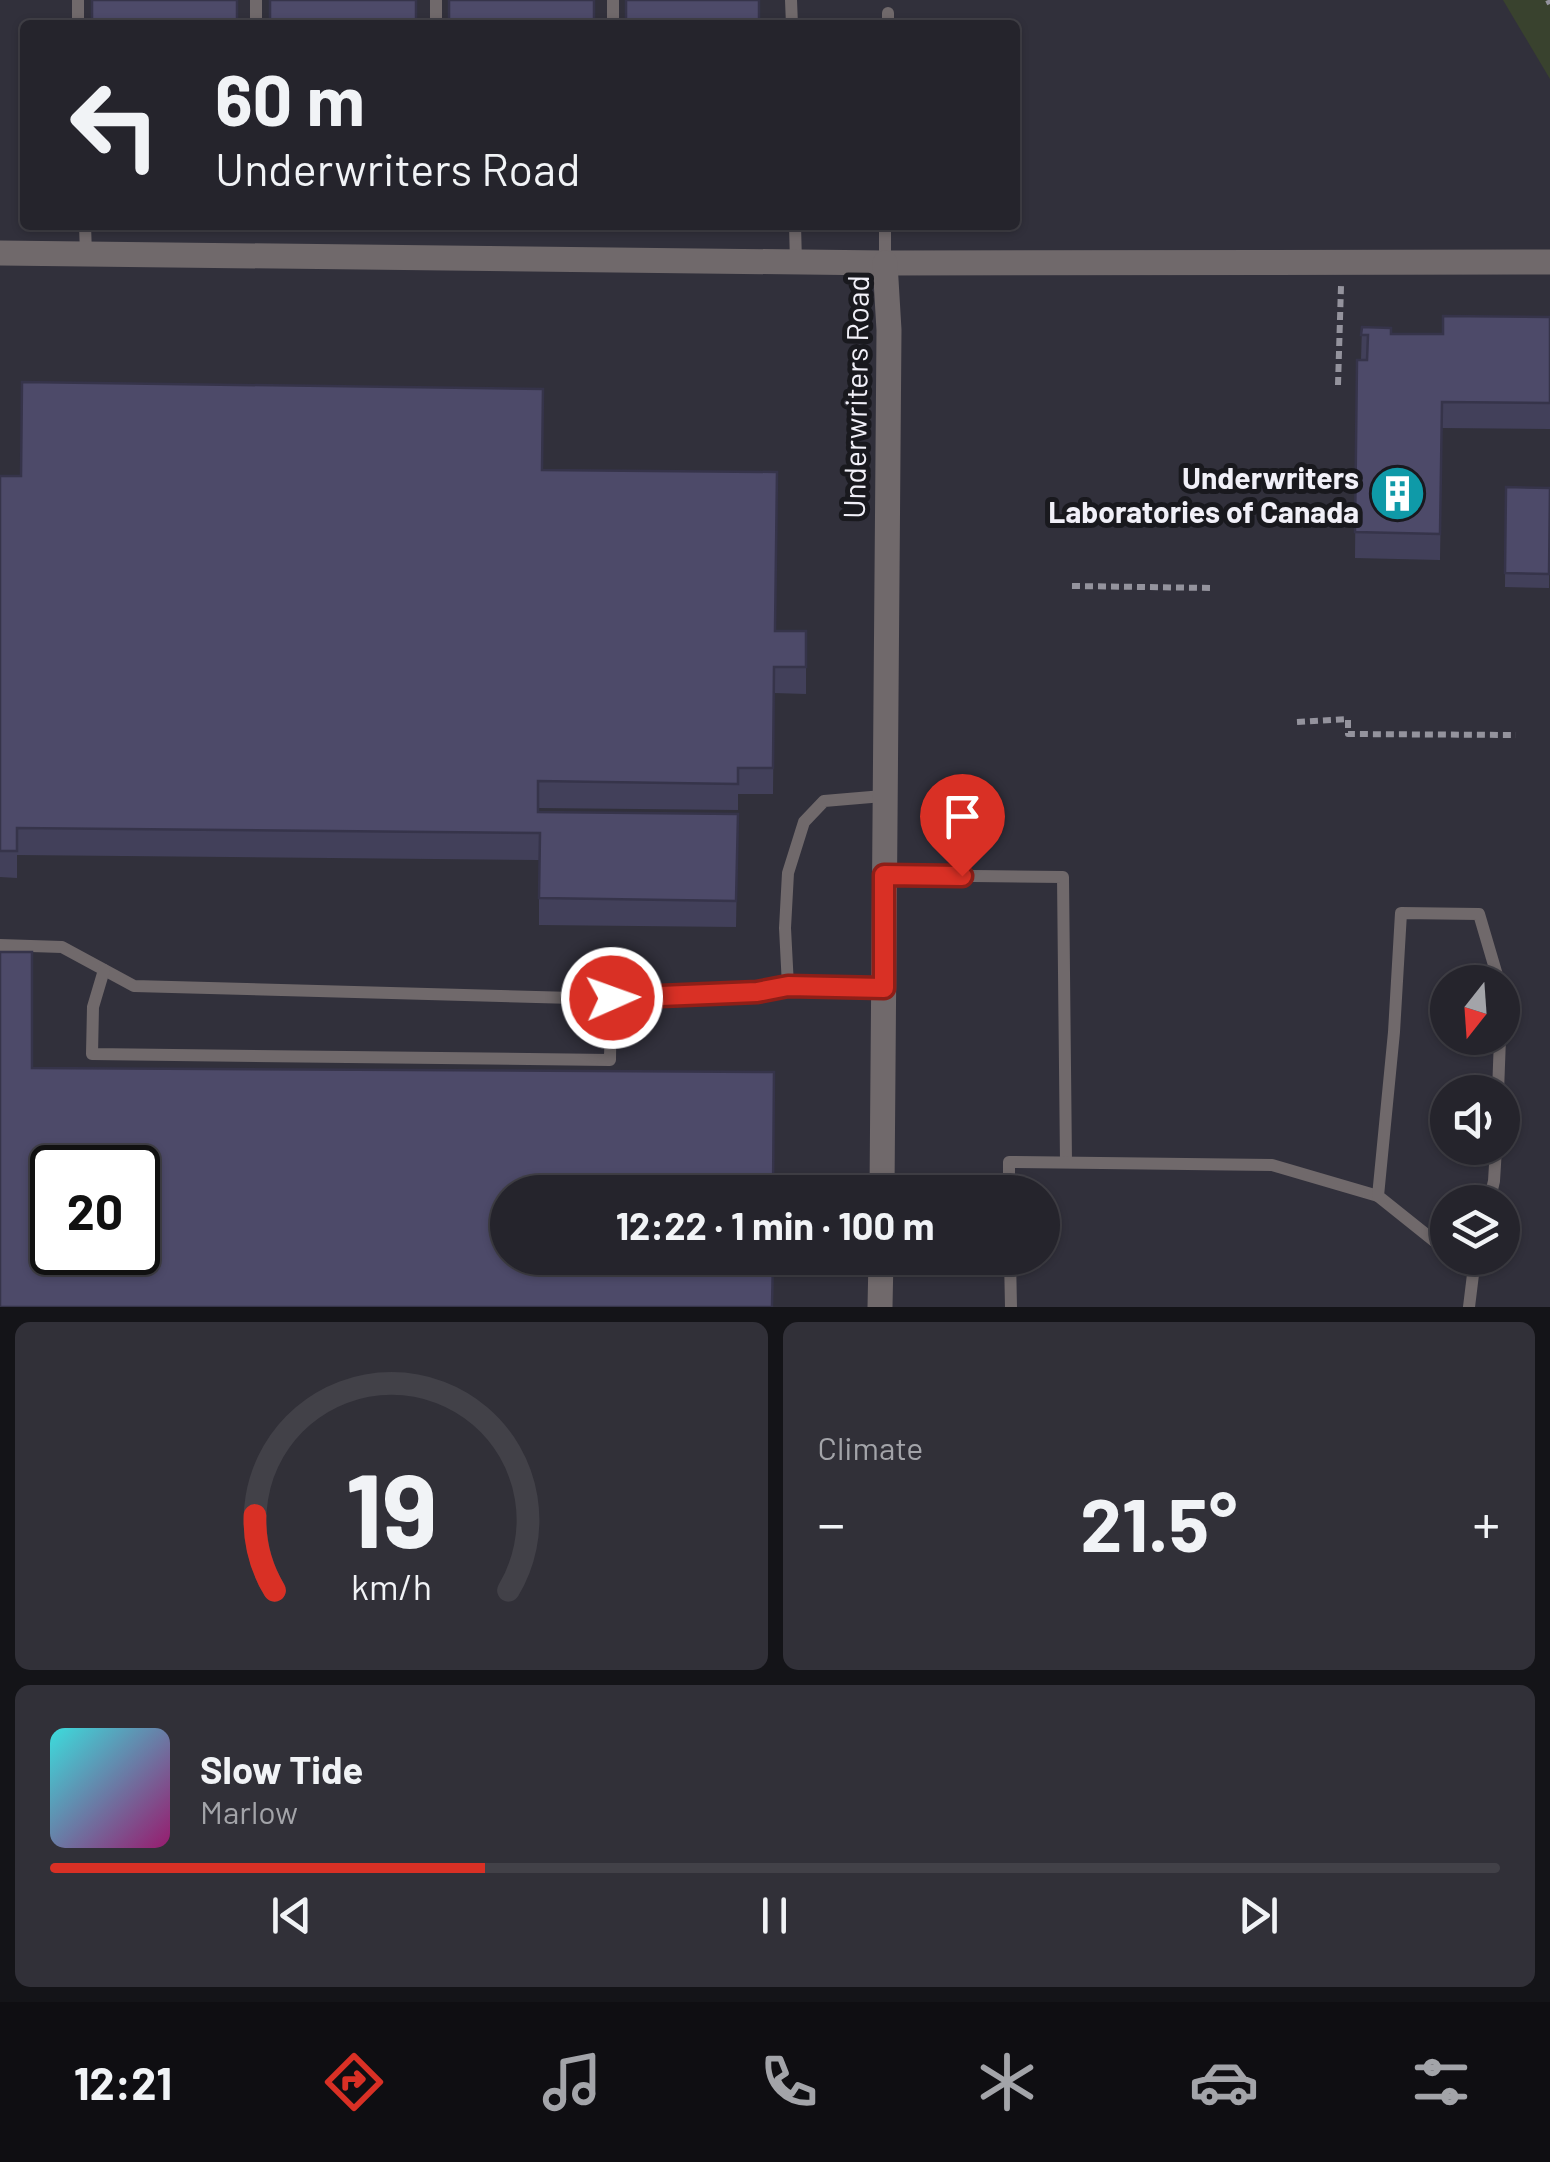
<!DOCTYPE html>
<html lang="en">
<head>
<meta charset="utf-8">
<style>
  :root { --surface:#25242c; --page:#313038; --text:#f1f3f6; --muted:#a3a4a9; --line:#424148; --accent:#d93025 }
  body { margin:0; font-family:Barlow,sans-serif; background:var(--page); color:var(--text); height:100vh; display:flex; flex-direction:column; font-size:38px; white-space:nowrap }
  * { box-sizing:border-box; margin:0 }
  p { font-size:32px; color:var(--muted) }
  .icon { flex:none; width:55px; height:55px; fill:none; stroke:currentColor; stroke-width:2; stroke-linecap:round; stroke-linejoin:round }
  .map { position:relative; height:1307px; overflow:hidden }
  .details { display:flex; flex-direction:column; gap:15px; padding:15px; background:#141418; flex:1 }
  .details>* { flex:none }
  .guide { position:absolute; left:20px; top:20px; width:1000px; height:210px; border-radius:10px; box-shadow:0 2px 8px #0004,0 0 0 2px var(--line); background:#25242c; color:var(--text); overflow:hidden }
  .needle { width:65px; rotate:197deg }
  .buttons { position:absolute; left:1430px; top:965px; display:grid; gap:20px }
  .buttons a { display:grid; place-items:center; width:90px; height:90px; border-radius:50%; background:var(--surface); box-shadow:0 2px 8px #0004,0 0 0 2px var(--line); font-size:50px }
  .speed { position:absolute; left:30px; top:1145px; display:flex; gap:20px; font-size:50px; font-weight:700; text-align:center }
  .speed>* { display:grid; place-content:center; width:130px; height:130px; border-radius:50%; background:var(--surface); box-shadow:0 2px 8px #0004,0 0 0 2px var(--line); line-height:1 }
  .speed .limit { border:5px solid #111; border-radius:15px; background:#fff; color:#111 }
  .pin { position:absolute; display:grid; place-items:center; width:85px; height:85px; color:#fff; margin:-102px -42px; border-radius:50% 50% 50% 0; rotate:-45deg; box-shadow:0 0 10px #0007 }
  .pin .icon { rotate:45deg }
  .me { position:absolute; width:110px; margin:-55px; rotate:88deg; stroke-linejoin:round; filter:drop-shadow(0 0 8px #0008) }
  .turn { display:flex; align-items:center; gap:35px; height:210px; padding:0 30px; font-size:45px }
  .turn .icon { width:130px; height:130px; stroke-width:2.5 }
  .turn b { display:block; font-size:70px; line-height:85px }
  .big { font-size:75px; font-weight:700; line-height:1.1 }
  .details .tile { flex:1; display:flex; flex-direction:column; justify-content:center; gap:15px; min-width:0; padding:0 35px; border-radius:15px; background:var(--page) }
  .details .dial { align-items:center; gap:0 }
  .dial svg { height:260px; overflow:visible; fill:none; stroke:var(--line); stroke-width:7; stroke-linecap:round; text-anchor:middle }
  .dial text { fill:var(--text); stroke:none }
  .song { display:flex; align-items:center; gap:30px }
  .cover { width:120px; height:120px; border-radius:15px; background:linear-gradient(135deg,hsl(180 70% 55%),hsl(320 70% 35%)) }
  .played { height:10px; border-radius:5px; background:linear-gradient(90deg,var(--accent) 30%,var(--line) 30%) }
  .keys { display:flex; justify-content:space-around; direction:ltr }
  .heat { display:flex; justify-content:space-between; align-items:center; font-size:55px; direction:ltr }
  .details .tiles { flex:1; display:grid; gap:15px; grid-template-columns:1fr 1fr }
  .tile:last-child { grid-column:span 2 }
  .trip { position:absolute; left:490px; top:1175px; width:570px; height:100px; border-radius:50px; background:var(--surface); box-shadow:0 2px 8px #0004,0 0 0 2px var(--line); font-weight:700; line-height:100px; text-align:center }
  .dock { display:flex; height:160px; justify-content:space-around; align-items:center; background:#0f0e12; color:var(--muted) }
  .dock .icon { width:70px; height:70px }
  .dock .current { color:var(--accent) }
  .dock b { font-size:45px; color:var(--text) }
  .map>svg:first-child { display:block }
</style>
</head>
<body>
<div class="map">
<svg width="1550" height="1307" viewBox="0 0 1550 1307">
  <rect width="100%" height="100%" fill="#31303b"/>
  <polygon fill="#39422e" points="1503,0 1550,0 1550,79"/>
  <g fill="none" stroke-linecap="round" stroke-linejoin="round">
    <g stroke="#94939d" stroke-width="6" stroke-dasharray="8 5" stroke-linecap="butt">
      <polyline points="1548,0 1550,4"/>
      <polyline points="1338,385 1341,286"/>
      <polyline points="1072,586 1213,588"/>
      <polyline points="1297,722 1348,719 1348,734 1516,735"/>
    </g>
    <g stroke="#70696b" stroke-width="12">
      <polyline points="78,0 78,25"/>
      <polyline points="256,0 256,25"/>
      <polyline points="436,0 436,25"/>
      <polyline points="613,0 613,25"/>
      <polyline points="791,0 792,25"/>
      <polyline points="888,25 888,13"/>
      <polyline points="85,225 86,254"/>
      <polyline points="795,225 796,262"/>
      <polyline points="885,263 885,225"/>
      <polyline points="884,875 1063,877 1066,1162"/>
      <polyline points="0,945 62,947 134,986 611,999 757,993 788,986 884,988"/>
      <polyline points="104,970 93,1007 92,1054 610,1060 611,999"/>
      <polyline points="788,986 785,928 788,873 804,822 824,801 883,796"/>
      <polyline points="1498,1092 1500,1038"/>
      <polyline points="1009,1192 1009,1162 1272,1165 1378,1196"/>
      <polyline points="1489,1202 1494,1181 1496,1148"/>
      <polyline points="1448,1252 1378,1196 1394,1032 1401,913 1479,914 1499,982"/>
      <polyline points="1010,1258 1011,1307"/>
      <polyline points="1454,1258 1472,1272"/>
      <polyline points="1469,1307 1475,1258"/>
    </g>
    <g stroke="#70696b" stroke-width="25">
      <polyline points="0,253 885,263 1550,262"/>
      <polyline points="882,1192 889,330 885,263"/>
      <polyline points="880,1307 881,1258"/>
    </g>
  </g>
  <g fill="#42405a">
    <polygon points="1550,317 1550,429 1442,428 1440,560 1355,558 1357,360 1361,360 1362,327 1391,334 1443,334"/>
    <polygon points="543,470 775,631 806,658 806,694 774,693 773,794 738,794 738,810 538,808 538,812 738,814 736,927 539,925 539,860 17,855 17,878 0,877 0,476"/>
    <polygon points="1506,487 1550,488 1549,588 1505,587"/>
  </g>
  <g fill="#4d4a69" stroke="#36344a" stroke-width="2.5" fill-rule="evenodd">
    <rect x="92" y="0" width="145" height="25"/>
    <rect x="270" y="0" width="146" height="25"/>
    <rect x="449" y="0" width="145" height="25"/>
    <rect x="626" y="0" width="133" height="25"/>
    <polygon points="1443,316 1550,317 1550,403 1442,402 1440,534 1355,532 1357,360 1367,360 1368,335 1361,335 1362,327 1391,328 1391,334 1443,334"/>
    <polygon points="22,382 543,389 542,470 777,472 775,631 806,631 806,667 774,667 773,768 738,768 738,784 538,781 538,812 738,814 736,901 539,898 540,833 17,828 17,851 0,851 0,476 21,476"/>
    <polygon points="1506,487 1550,488 1549,574 1505,573"/>
    <path d="M0,952H32V1068L774,1072L773,1192H508V1258H773L772,1307H0ZM52,1168H138V1252H52Z"/>
  </g>
  <g fill="none" stroke-linecap="round" stroke-linejoin="round">
    <defs>
      <polyline id="route" points="612,998 757,992 788,986 884,988 884,875 962,876"/>
    </defs>
    <use href="#route" stroke="#8d1f18" stroke-width="25"/>
    <use href="#route" stroke="#d93025" stroke-width="18"/>
  </g>
  <defs>
    <symbol id="building-disc" viewBox="-11 -11 22 22"><circle r="9.5" fill="#0f9aa8" stroke="#19191e"/><path d="M-4-6H4V6H1V3H-1V6H-4ZM-2.5-4.3h1.7v1.8h-1.7ZM.8-4.3h1.7v1.8H.8ZM-2.5-1h1.7V.8h-1.7ZM.8-1h1.7V.8H.8Z" fill="#fff"/></symbol>
  </defs>
  <g fill-rule="evenodd">
    <use href="#building-disc" x="1366" y="462" width="63" height="63"/>
  </g>
  <g text-anchor="middle" dominant-baseline="central" stroke-width="10" stroke-linejoin="round" paint-order="stroke">
    <g font-size="30" fill="#f1f0f8" stroke="#19191e">
      <text transform="translate(855 397) rotate(-89)">Underwriters Road</text>
    </g>
    <g font-size="30" font-weight="bold" fill="#f1f0f8" stroke="#19191e" text-anchor="end">
      <text x="1359" y="477">Underwriters<tspan x="1359" dy="34">Laboratories of Canada</tspan></text>
    </g>
  </g>
</svg>
<div class="buttons">
<a><svg class="needle" viewBox="-14 -14 28 28"><path d="M0-13l5 13h-10z" fill="#e53935"/><path d="M0 13l5-13h-10z" fill="#a3a4a9"/></svg></a>
<a><svg class="icon" aria-label="sound" viewBox="0 0 24 24"><path d="M4 9h4l5-4v14l-5-4H4zM17 9q2 3 0 6"/></svg></a>
<a><svg class="icon" aria-label="layers" viewBox="0 0 24 24"><path d="M12 4l9 5-9 5-9-5zM3 14l9 5 9-5"/></svg></a>
</div>
<div class="speed"><div class="limit">20</div></div>
<div class="pin" style="left:962px;top:876px;background:#d93025"><svg class="icon" aria-label="arrive" viewBox="0 0 24 24"><path d="M6 21V4h12l-3 4 3 4H6"/></svg></div>
<svg class="me" style="left:612px;top:998px" viewBox="-20 -20 40 40"><circle r="17" fill="#d93025" stroke="#fff" stroke-width="3"/><path d="M0-11L8 9 0 5-8 9z" fill="#fff"/></svg>
<div class="trip">12:22 · 1 min · 100 m</div>
<div class="guide">
<div class="turn"><svg class="icon" aria-label="left" viewBox="0 0 24 24"><path d="M17 20v-9H6M10 6l-5 5 5 5"/></svg><div><b>60 m</b>Underwriters Road</div></div>
</div>
</div>
<section class="details">
<div class="tiles">
<div class="tile dial"><svg viewBox="0 0 100 80">
<path d="M14 69A42 42 0 1 1 86 69"/>
<path d="M14 69A42 42 0 0 1 8 46" stroke="#d93025"/>
<text x="50" y="56" font-size="32" font-weight="700">19</text>
<text x="50" y="72" font-size="11">km/h</text>
</svg></div>
<div class="tile"><p>Climate</p>
<div class="heat"><a>−</a><b class="big">21.5°</b><a>+</a></div>
</div>
<div class="tile">
<div class="song"><i class="cover"></i><div><b>Slow Tide</b><p>Marlow</p></div></div>
<div class="played"></div>
<div class="keys"><svg class="icon" aria-label="previous" viewBox="0 0 24 24"><path d="M18 5L8 12l10 7zM5 5v14"/></svg><svg class="icon" aria-label="pause" viewBox="0 0 24 24"><path d="M8 5v14M16 5v14"/></svg><svg class="icon" aria-label="next" viewBox="0 0 24 24"><path d="M6 5l10 7-10 7zM19 5v14"/></svg></div>
</div>
</div>
</section>
<nav class="dock">
<b>12:21</b>
<svg class="icon current" aria-label="directions" viewBox="0 0 24 24"><path d="M12 3l9 9-9 9-9-9zM9 14v-3h6M13 9l2 2-2 2"/></svg>
<svg class="icon" aria-label="music" viewBox="0 0 24 24"><path d="M9 18V5l10-2v13"/><circle cx="6" cy="18" r="3"/><circle cx="16" cy="16" r="3"/></svg>
<svg class="icon" aria-label="phone" viewBox="0 0 24 24"><path d="M5 4h4l2 5-3 2q2 4 5 5l2-3 5 2v4C11 20 4 13 5 4z"/></svg>
<svg class="icon" aria-label="climate" viewBox="0 0 24 24"><path d="M12 3v18M4 7l16 10M4 17L20 7"/></svg>
<svg class="icon" aria-label="car" viewBox="0 0 24 24"><path d="M5 17H2v-5l4-1 3-4h7l3 4 3 1v5h-3M9 17h6M6 11h13"/><circle cx="7" cy="17" r="2"/><circle cx="17" cy="17" r="2"/></svg>
<svg class="icon" aria-label="filters" viewBox="0 0 24 24"><path d="M4 7h16M4 17h16"/><circle cx="9" cy="7" r="2"/><circle cx="15" cy="17" r="2"/></svg>
</nav>
</body>
</html>
